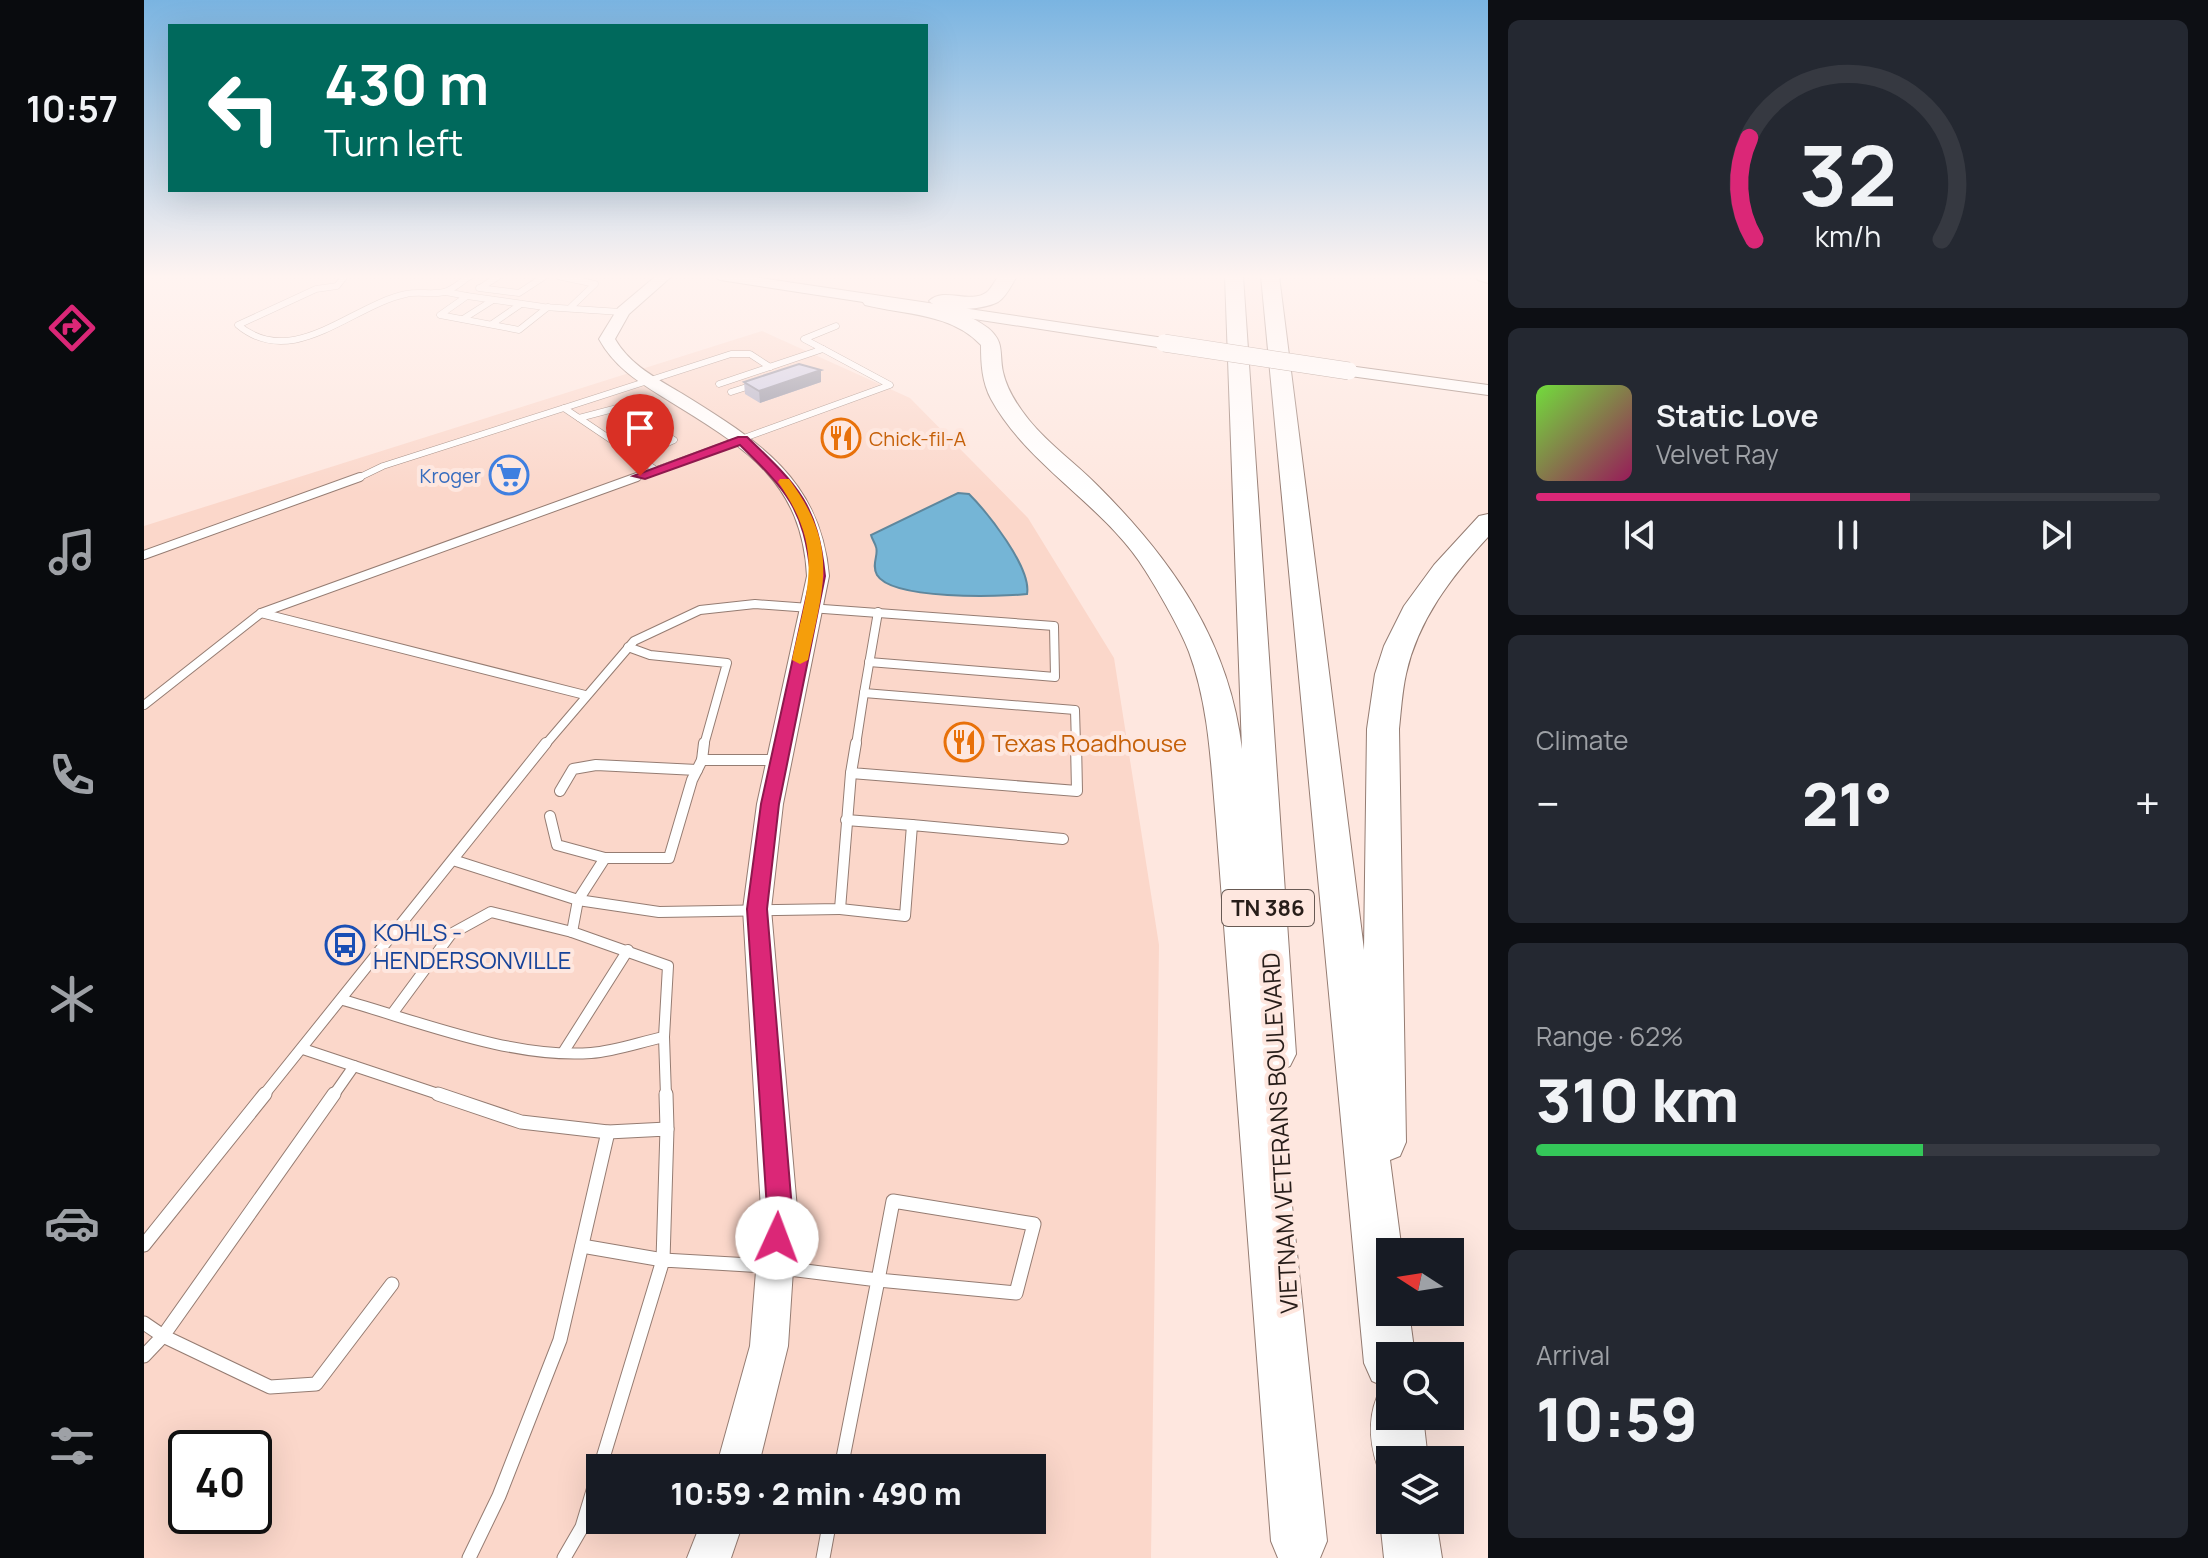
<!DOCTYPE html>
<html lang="en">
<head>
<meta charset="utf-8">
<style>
  :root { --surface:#171b24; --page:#242831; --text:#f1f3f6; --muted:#9ea1a6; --line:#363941; --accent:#db2777 }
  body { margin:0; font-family:Manrope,sans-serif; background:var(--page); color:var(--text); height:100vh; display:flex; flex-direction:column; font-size:30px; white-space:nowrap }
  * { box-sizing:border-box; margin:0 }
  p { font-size:26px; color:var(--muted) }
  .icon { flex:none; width:44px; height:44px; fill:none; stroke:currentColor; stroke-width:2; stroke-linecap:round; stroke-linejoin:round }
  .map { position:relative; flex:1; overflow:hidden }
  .details { display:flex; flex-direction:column; gap:20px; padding:20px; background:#0d0f14; width:720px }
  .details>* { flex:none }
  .guide { position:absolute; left:24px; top:24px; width:760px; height:168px; border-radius:0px; box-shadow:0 8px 32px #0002; background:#00695c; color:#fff; overflow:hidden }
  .needle { width:52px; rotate:282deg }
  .fabs { position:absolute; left:1232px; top:1238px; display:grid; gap:16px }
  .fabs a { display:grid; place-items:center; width:88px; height:88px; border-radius:0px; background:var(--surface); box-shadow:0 8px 32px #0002; font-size:40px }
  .speed { position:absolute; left:24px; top:1430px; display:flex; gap:16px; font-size:40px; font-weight:700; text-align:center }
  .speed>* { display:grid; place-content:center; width:104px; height:104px; border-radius:50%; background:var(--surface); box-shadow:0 8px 32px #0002; line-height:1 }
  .speed .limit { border:4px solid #111; border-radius:12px; background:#fff; color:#111 }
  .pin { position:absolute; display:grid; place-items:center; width:68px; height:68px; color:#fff; margin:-82px -34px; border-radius:50% 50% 50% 0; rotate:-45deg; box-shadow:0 0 8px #0007 }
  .pin .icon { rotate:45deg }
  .me { position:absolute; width:88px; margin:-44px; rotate:2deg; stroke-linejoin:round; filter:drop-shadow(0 0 6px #0008) }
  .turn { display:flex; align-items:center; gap:28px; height:168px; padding:0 24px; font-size:36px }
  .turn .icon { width:104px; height:104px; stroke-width:2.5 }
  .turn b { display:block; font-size:56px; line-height:68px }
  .big { font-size:60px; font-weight:800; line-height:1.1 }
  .details .tile { flex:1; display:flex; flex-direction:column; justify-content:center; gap:12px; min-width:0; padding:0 28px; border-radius:12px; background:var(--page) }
  .details .dial { align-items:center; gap:0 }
  .dial svg { height:208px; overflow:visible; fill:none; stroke:var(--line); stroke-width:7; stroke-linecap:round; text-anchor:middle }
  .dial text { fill:var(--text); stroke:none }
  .song { display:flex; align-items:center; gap:24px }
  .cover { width:96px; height:96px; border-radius:12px; background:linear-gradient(135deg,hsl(100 70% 55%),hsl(330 70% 35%)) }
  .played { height:8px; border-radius:4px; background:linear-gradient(90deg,var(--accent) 60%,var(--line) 60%) }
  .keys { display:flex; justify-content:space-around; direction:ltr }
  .heat { display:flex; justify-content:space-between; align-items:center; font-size:44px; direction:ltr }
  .charge { height:12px; border-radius:6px; background:linear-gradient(90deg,#34c759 62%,var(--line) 0) }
  .trip { position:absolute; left:442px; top:1454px; width:460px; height:80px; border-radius:0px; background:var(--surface); box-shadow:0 8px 32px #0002; font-weight:800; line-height:80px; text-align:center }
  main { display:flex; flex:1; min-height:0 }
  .dock { display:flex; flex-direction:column; width:144px; justify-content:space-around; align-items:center; background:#090b0e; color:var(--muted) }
  .dock .icon { width:56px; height:56px }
  .dock .active { color:var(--accent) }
  .dock b { font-size:36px; color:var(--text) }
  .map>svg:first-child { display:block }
</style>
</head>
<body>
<main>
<nav class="dock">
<b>10:57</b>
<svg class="icon active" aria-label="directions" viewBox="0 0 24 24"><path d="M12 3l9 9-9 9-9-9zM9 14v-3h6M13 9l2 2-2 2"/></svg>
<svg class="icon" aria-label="music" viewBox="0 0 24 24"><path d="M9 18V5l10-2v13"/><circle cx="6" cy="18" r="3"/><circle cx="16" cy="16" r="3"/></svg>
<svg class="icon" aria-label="phone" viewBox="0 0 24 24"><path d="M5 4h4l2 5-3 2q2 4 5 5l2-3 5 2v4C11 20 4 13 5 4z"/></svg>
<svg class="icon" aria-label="climate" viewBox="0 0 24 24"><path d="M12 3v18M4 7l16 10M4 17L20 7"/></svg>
<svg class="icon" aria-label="car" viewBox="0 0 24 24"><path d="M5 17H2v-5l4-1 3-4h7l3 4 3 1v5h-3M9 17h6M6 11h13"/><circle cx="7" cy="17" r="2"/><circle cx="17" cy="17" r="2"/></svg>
<svg class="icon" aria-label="filters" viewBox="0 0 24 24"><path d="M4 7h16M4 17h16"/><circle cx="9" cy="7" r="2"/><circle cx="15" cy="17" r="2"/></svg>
</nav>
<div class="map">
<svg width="1344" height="1558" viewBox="0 0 1344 1558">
  <rect width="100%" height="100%" fill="#fee7df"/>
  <path fill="#fbd7ca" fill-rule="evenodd" d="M618,331L766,398L884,518L970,658L1015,945L1007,1558H0V526ZM42,1448H110V1516H42ZM456,1468H888V1520H456Z"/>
  <path fill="#75b5d6" stroke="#5e879d" stroke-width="2" d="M814,493L825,494C843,512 888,568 883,594C856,597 748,600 733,575C727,564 735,555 732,547C731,543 728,539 727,535Z"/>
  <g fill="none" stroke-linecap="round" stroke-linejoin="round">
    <defs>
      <g id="lane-far3">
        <path d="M201,276L193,286L172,289L94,325C149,371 208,305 262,294C274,291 287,295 300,292C309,290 318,281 326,276"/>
        <polyline points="414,276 451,284 427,307"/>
        <polyline points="335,288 375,293 401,276"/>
        <polyline points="336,288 355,276"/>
        <polyline points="302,292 323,296 296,315 375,330 404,307"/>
        <polyline points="323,296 400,307 477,312"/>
        <polyline points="319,319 349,300"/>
        <polyline points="348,324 377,304"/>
        <polyline points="575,384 679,349 660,339 692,326"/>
        <polyline points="587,392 612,384"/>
        <polyline points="435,418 477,407 530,440 493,457"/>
        <polyline points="512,470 420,408 587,354 606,354 626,367"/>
        <polyline points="212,479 239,466 420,408"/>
        <polyline points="487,479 746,385 679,349"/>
      </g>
      <g id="lane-far2">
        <polyline points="0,555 216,477"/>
        <polyline points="117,613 441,695"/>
        <polyline points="484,647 506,655 583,663 560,745"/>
        <polyline points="720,693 931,710 932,745"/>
        <polyline points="720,693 734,612"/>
        <polyline points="0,705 117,613 493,477"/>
        <polyline points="401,745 490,641 556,610 611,604 910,626 911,677 725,662"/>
        <polyline points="712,745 720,693"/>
      </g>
      <g id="lane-far1">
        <polyline points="712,743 707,773 933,791 932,743"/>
        <polyline points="558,760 560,743"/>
        <polyline points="416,791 429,769 452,765 553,770"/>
        <polyline points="406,816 413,845 461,858"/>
        <polyline points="702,820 768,825"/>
        <polyline points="309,860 434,900 515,912 696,909 707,773"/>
        <polyline points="696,909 761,916 768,825 919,839"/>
        <path d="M199,1000C274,1021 368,1059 447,1053C472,1051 496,1042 520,1037"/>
        <polyline points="248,1014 307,934 347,912 428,932"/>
        <polyline points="159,1049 300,1096"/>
        <polyline points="420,1051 484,950"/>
        <polyline points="119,1096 402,743"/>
        <polyline points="189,1096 210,1066"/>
        <polyline points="522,1096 520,1037 524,966 428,932 434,900 461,858 525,858 548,780 558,760 634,760"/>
      </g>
      <g id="lane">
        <polyline points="190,1094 19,1336 126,1387 172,1384 248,1284"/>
        <polyline points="294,1094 377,1122 464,1132 523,1129 519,1260 438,1246"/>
        <polyline points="522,1094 523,1129"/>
        <polygon points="749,1201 890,1224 872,1293 734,1280"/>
        <polyline points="0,1245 121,1094"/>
        <polyline points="637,1268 734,1280 697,1468"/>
        <polyline points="0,1323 19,1336 0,1356"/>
        <polyline points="325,1558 355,1496 416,1340 464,1132"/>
        <polyline points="420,1558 438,1527 519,1260 622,1266"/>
        <polyline points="679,1558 686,1520"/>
      </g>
      <g id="secondary">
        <path d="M512,276H528L485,314L471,339C486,365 512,378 537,393C613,440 677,479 685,576L639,804L627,909L653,1209L644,1346L614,1468H572L606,1346L617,1209L599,909L613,804L663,576C658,479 598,446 522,399C495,382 471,368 455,339L474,308Z"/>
        <polygon points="569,276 603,276 1020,338 1028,343 1020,348 576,280"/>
        <polygon points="1205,366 1344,385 1344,395 1199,375 1197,371"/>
        <polygon points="558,1520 600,1520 587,1558 543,1558"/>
      </g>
      <g id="highway">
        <path d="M855,276H873C868,284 862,297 854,302C839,310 797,313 785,301C800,286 826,305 843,292C847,289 851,280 855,276Z"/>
        <path d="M1081,276H1099L1152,1054L1146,1066L1134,1071L1183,1541L1176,1558H1134L1127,1541L1072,821C1067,765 1065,706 1045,652C1036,628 1010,583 995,561C953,501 882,463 847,399C838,382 837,364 837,345C807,313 761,315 721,305L718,301L728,295C766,302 813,304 844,328C861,342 855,353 859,372C863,390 873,405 885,420C905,445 933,464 955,487C1030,562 1085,642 1098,749Z"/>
        <path d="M1117,276H1135L1220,950L1223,729L1231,674L1240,646L1260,606L1290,565L1335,516L1344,514V537C1307,577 1274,620 1262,674C1258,692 1257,711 1255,729L1262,1142L1256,1156L1246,1160L1258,1252H1246V1312H1265L1271,1356H1246V1389L1228,1381L1220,1363Z"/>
        <polygon points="1332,276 1344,276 1344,283 1334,280"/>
        <path d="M1246,1392V1416H1279L1284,1460H1246V1483L1238,1479C1227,1452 1222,1424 1233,1397Z"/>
        <polygon points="1246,1499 1246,1520 1292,1520 1298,1558 1240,1558 1236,1520"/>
      </g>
    </defs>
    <use href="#lane-far3" stroke="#957c72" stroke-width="7"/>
    <use href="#lane-far2" stroke="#957c72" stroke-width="10"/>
    <use href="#lane-far1" stroke="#957c72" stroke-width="12"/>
    <use href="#lane" stroke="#957c72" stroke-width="15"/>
    <use href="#secondary" stroke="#957c72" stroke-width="2"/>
    <use href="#highway" stroke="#957c72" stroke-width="2"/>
    <use href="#lane-far3" stroke="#fff" stroke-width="6"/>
    <use href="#lane-far2" stroke="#fff" stroke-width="8"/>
    <use href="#lane-far1" stroke="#fff" stroke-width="10"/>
    <use href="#lane" stroke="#fff" stroke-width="13"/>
    <use href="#secondary" fill="#fff" fill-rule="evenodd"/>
    <use href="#highway" fill="#fff" fill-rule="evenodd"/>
    <defs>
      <polyline id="secondary-bridge" points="1020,343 1205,371"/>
    </defs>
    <use href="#secondary-bridge" stroke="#957c72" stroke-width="18" stroke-linecap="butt"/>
    <use href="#secondary-bridge" stroke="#fff" stroke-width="17"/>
  </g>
  <polygon fill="#b1b0c6" points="677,370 677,382 616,403 601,394 600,382"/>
  <polygon fill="#9090a1" points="677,370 677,382 616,403 615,391"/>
  <polygon fill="#cecde6" stroke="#9090a1" stroke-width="2" points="655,364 677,370 615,391 600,382"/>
  <linearGradient id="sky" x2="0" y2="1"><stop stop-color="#7ab4e1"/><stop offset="0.56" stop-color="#fff4f1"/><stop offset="1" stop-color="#fff4f1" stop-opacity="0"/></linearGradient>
  <rect width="1344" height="494" fill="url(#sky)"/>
  <path fill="#db2777" stroke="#8e194d" stroke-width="2" d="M594,437H603C654,486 673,503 681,576L635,804L623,909L648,1209L646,1238L642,1247L633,1250L624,1247L620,1238L623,1209L603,909L617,804L667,576C660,508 643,491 596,445L501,479L489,476Z"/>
  <path fill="#f59e0b" d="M636,479H645C695,547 680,583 664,660L656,664L648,660C664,586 681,549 634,482Z"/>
  <defs>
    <symbol id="restaurant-ring" viewBox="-11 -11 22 22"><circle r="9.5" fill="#fee7df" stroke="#e8710a" stroke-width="1.5"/><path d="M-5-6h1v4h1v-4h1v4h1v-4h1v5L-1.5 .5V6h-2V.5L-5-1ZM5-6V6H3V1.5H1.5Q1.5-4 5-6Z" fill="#e8710a"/></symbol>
    <symbol id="supermarket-ring" viewBox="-11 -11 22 22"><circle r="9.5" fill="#fee7df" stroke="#3f7fe0" stroke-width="1.5"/><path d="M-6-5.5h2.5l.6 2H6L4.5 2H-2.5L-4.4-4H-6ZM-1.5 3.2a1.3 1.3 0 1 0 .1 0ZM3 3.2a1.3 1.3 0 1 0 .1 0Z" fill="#3f7fe0"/></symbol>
    <symbol id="bus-ring" viewBox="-11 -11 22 22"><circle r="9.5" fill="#fee7df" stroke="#1a4fb4" stroke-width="1.5"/><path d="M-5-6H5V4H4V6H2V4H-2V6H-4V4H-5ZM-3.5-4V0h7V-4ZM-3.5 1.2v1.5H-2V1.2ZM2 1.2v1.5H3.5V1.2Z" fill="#1a4fb4"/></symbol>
  </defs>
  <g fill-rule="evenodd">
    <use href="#restaurant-ring" x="675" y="416" width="44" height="44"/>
    <use href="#supermarket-ring" x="343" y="453" width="44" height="44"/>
    <use href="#restaurant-ring" x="798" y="720" width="44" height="44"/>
    <use href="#bus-ring" x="179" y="923" width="44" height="44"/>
  </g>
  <g text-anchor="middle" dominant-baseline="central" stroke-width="8" stroke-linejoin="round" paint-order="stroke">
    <g font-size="20" fill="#c56008" stroke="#fee7df" text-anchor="start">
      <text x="725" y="438">Chick-fil-A</text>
    </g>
    <g font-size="20" fill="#366cbe" stroke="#fee7df" text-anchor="end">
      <text x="337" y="475">Kroger</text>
    </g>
    <rect fill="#fee7df" stroke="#685a54" stroke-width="2" x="1078" y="890" width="92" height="36" rx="6"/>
    <g font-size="22" font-weight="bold" fill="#271d19">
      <text x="1124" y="908">TN 386</text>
    </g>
    <g font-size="24" fill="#c56008" stroke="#fee7df" text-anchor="start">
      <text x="848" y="742">Texas Roadhouse</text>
    </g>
    <g font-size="24" fill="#164399" stroke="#fee7df" text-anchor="start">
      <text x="229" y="931">KOHLS -<tspan x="229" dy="28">HENDERSONVILLE</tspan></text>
    </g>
    <g font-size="24" fill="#271d19" stroke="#fee7df">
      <text transform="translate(1135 1133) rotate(-93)">VIETNAM VETERANS BOULEVARD</text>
    </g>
  </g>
</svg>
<div class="fabs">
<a><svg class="needle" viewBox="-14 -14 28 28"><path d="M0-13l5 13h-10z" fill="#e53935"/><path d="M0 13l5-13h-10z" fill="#9ea1a6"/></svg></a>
<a><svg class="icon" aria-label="search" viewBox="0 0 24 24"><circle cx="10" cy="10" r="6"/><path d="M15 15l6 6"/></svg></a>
<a><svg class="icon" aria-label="layers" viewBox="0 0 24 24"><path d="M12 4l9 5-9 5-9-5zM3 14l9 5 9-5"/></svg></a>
</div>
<div class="speed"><div class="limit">40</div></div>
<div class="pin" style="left:496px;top:476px;background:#d93025"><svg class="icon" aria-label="arrive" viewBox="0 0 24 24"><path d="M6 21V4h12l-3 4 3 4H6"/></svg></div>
<svg class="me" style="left:633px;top:1238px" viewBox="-20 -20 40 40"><circle r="19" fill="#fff"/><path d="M0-13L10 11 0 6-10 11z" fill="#db2777"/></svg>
<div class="trip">10:59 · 2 min · 490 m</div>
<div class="guide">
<div class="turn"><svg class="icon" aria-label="left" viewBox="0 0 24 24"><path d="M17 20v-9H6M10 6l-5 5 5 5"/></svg><div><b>430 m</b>Turn left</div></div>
</div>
</div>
<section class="details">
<div class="tile dial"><svg viewBox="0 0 100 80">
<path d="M14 69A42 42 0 1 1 86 69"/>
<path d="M14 69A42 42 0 0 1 12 30" stroke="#db2777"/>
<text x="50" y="56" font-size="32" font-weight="700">32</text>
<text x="50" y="72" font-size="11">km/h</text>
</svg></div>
<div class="tile">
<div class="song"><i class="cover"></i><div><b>Static Love</b><p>Velvet Ray</p></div></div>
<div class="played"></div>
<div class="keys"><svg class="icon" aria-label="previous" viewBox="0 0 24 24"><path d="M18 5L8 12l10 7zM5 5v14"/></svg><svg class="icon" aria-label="pause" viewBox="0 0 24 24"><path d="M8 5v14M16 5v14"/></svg><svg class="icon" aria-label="next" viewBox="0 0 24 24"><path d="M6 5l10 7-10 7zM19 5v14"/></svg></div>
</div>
<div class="tile"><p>Climate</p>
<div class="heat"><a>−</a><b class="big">21°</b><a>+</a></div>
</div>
<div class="tile"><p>Range · 62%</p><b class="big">310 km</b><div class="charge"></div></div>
<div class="tile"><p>Arrival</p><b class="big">10:59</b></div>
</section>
</main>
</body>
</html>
